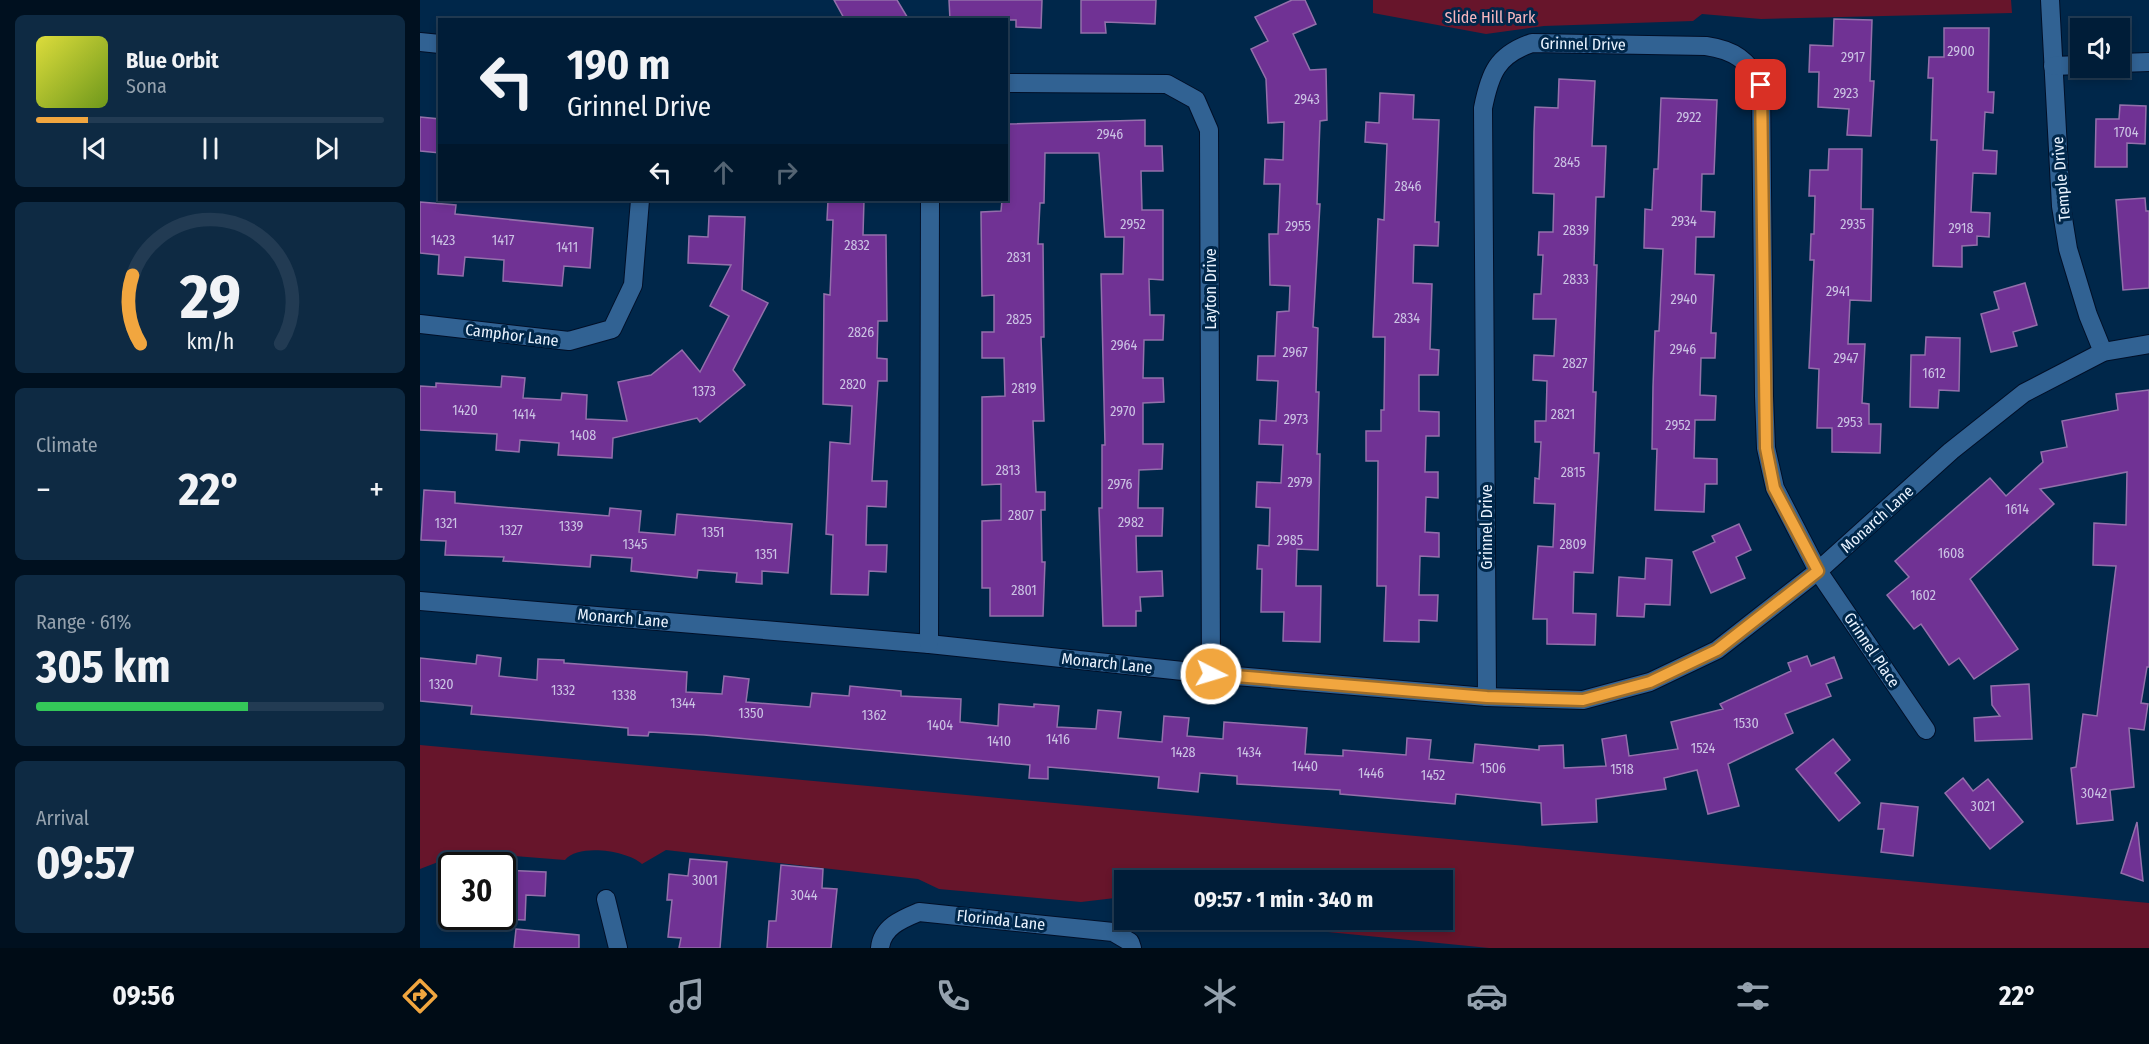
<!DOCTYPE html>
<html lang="en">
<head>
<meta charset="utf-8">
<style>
  :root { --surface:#001d38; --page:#0e2a43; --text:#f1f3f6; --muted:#95a2ae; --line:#223b53; --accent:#f1a63f }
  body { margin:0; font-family:"Fira Sans Condensed",sans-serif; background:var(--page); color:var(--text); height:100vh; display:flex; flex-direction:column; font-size:22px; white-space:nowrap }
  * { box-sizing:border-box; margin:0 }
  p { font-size:20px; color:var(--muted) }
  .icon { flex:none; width:33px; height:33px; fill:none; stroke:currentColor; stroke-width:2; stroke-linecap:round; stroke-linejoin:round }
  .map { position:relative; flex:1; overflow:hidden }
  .drawer { display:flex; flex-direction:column; gap:15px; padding:15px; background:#00101f; width:420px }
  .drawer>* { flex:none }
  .guide { position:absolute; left:18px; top:18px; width:570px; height:183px; border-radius:0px; box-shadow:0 3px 9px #0003,0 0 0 2px var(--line); background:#001d38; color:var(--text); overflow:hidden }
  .controls { position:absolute; left:1650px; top:18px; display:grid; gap:12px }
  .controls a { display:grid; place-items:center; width:60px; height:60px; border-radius:0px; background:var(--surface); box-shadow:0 3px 9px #0003,0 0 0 2px var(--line); font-size:30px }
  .speed { position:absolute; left:18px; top:852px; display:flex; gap:12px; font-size:30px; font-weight:700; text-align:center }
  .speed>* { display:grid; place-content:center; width:78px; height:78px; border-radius:50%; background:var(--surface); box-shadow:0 3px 9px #0003,0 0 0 2px var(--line); line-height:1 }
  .speed .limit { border:3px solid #111; border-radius:9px; background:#fff; color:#111 }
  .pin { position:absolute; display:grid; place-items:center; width:51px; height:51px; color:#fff; margin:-26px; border-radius:12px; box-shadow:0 3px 9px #0006 }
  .me { position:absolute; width:66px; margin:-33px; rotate:95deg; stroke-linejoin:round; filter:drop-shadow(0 0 4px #0008) }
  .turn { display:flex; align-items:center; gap:21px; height:126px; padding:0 30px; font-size:27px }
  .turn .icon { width:78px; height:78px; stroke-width:2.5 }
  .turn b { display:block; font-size:42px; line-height:51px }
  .lanes { display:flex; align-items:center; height:57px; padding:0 30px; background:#0003; justify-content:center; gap:30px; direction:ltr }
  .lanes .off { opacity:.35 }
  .big { font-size:45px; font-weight:700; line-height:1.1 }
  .drawer .widget { flex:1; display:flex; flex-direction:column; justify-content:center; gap:9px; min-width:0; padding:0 21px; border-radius:9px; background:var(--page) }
  .drawer .dial { align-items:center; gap:0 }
  .dial svg { height:156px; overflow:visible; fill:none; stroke:var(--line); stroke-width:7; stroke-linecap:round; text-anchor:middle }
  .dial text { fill:var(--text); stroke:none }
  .song { display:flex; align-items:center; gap:18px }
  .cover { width:72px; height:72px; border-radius:9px; background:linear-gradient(135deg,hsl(60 70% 55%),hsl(80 70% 35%)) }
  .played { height:6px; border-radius:3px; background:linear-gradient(90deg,var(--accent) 15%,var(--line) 15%) }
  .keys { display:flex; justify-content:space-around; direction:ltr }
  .heat { display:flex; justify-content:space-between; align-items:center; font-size:33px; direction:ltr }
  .charge { height:9px; border-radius:4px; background:linear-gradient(90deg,#34c759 61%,var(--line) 0) }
  .trip { position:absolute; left:694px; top:870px; width:339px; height:60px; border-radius:0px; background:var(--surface); box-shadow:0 3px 9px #0003,0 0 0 2px var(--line); font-weight:700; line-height:60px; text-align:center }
  .dock { display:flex; height:96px; justify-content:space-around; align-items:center; background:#000c16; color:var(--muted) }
  .dock .icon { width:42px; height:42px }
  .dock .on { color:var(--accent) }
  .dock b { font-size:27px; color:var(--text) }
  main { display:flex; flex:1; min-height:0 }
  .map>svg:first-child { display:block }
</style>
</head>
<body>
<main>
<section class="drawer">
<div class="widget">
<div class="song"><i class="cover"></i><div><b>Blue Orbit</b><p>Sona</p></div></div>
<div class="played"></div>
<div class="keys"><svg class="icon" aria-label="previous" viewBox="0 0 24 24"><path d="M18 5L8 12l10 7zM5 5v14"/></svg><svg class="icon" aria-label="pause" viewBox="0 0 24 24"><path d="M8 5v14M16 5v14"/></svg><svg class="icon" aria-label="next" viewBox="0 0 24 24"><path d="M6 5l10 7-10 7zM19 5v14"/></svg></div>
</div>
<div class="widget dial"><svg viewBox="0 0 100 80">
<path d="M14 69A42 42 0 1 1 86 69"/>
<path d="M14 69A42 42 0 0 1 10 34" stroke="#f1a63f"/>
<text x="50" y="56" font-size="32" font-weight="700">29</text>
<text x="50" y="72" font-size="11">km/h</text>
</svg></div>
<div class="widget"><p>Climate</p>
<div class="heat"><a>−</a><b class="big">22°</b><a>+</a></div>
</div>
<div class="widget"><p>Range · 61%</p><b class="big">305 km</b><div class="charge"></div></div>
<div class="widget"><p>Arrival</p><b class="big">09:57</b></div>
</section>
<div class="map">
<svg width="1729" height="948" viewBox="0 0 1729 948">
  <rect width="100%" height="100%" fill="#00274a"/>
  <g fill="#67152b">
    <polygon points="953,0 1591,0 1592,13 1341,19 1282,14 1273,21 1124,26 1066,34 953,13"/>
    <path d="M0,745L1729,903V948H1069L788,920H1023V880H705V901L695,898L661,902L519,889L498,879L246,850L222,864C208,851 159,843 145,860L44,852L0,869Z"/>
  </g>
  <g fill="#703294" stroke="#9370ab" stroke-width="1.5">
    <polygon points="414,0 477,0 489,20 425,20"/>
    <polygon points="529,0 622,0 621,28 596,27 596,20 530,20"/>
    <polygon points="661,0 736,0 735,24 685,22 686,33 661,33"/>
    <polygon points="872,0 885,0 896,24 873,34 890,70 906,69 907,120 900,121 897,204 900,204 893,327 898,328 896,392 899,392 897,454 900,454 898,550 877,549 876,586 901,586 900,642 863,641 864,612 841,612 842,569 837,569 838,545 849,546 850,508 836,507 837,482 861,483 863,445 839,444 840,420 856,421 858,381 837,380 838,356 855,356 857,312 869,311 870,286 850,285 849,234 858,234 860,184 844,184 845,159 863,160 864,122 848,123 846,79 831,49 848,41 835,17"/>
    <polygon points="1414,19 1452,20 1450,81 1454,81 1451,136 1427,135 1429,109 1398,107 1399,72 1389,72 1390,45 1413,46"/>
    <polygon points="1524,28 1569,28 1568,92 1574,92 1573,113 1565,112 1563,150 1577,151 1576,174 1553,173 1551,212 1570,213 1569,237 1557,236 1557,245 1542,246 1542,267 1513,266 1517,140 1511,140 1513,78 1508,78 1509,57 1524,57"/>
    <polygon points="1139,79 1175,81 1172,146 1186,146 1184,197 1176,197 1174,265 1177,265 1173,392 1176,392 1174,453 1179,453 1173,573 1154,572 1153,613 1176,614 1175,645 1127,644 1127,619 1113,619 1118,546 1133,547 1135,504 1114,503 1115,478 1119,479 1121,442 1115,442 1115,421 1126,421 1127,381 1113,380 1114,355 1134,356 1136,319 1113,319 1114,294 1121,294 1123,255 1118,255 1119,232 1133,232 1134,194 1113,193 1114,132 1115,107 1138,108"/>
    <polygon points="960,93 994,95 993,119 1019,120 1015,222 1019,222 1018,246 994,245 993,283 1012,284 1010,349 1019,350 1018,375 999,375 999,411 1019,412 1019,436 1006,436 1005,472 1018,472 1018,498 1006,497 1005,532 1019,533 1019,557 1000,556 999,595 1018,595 1017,621 999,620 999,642 964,641 966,586 957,586 958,461 946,461 946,431 961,431 961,410 964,410 965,337 953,337 958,219 964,220 967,144 945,142 946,122 959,123"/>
    <polygon points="1241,98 1297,100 1294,174 1282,174 1281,211 1295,212 1294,237 1276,237 1275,274 1294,275 1291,333 1296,333 1295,358 1281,358 1280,395 1296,396 1295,420 1275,420 1274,458 1297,459 1297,484 1285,484 1284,512 1235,510 1237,449 1232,449 1233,387 1235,331 1239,331 1243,249 1224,248 1225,209 1232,210 1234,169 1238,169"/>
    <polygon points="1700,105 1726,106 1725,144 1707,143 1707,167 1675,167 1676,119 1699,119"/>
    <polygon points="0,117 20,119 20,153 0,151"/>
    <polygon points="725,120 725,146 742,146 743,171 721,171 722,210 743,210 743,280 729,279 730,315 744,315 743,340 724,340 723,378 743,378 744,402 723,403 723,444 743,444 742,469 719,470 718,508 743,508 742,536 716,536 717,572 742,571 743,596 720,597 721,611 716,611 716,626 683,626 679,508 682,508 682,445 685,445 681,274 703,274 704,237 685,237 679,153 625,153 624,203 620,203 618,244 623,244 624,337 621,337 624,421 613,421 616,492 625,492 625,510 621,510 622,562 625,562 623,616 570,616 570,588 562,588 562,521 581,520 581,484 562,485 562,397 585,396 584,358 562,358 562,332 574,332 574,295 562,296 561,212 581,211 582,200 586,200 586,124"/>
    <polygon points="1409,149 1442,149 1441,209 1453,209 1451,301 1430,300 1428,344 1445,344 1442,403 1449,404 1449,424 1461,424 1460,453 1412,452 1412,428 1397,428 1399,369 1389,368 1394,260 1390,260 1391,234 1394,234 1395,196 1389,196 1390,170 1408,170"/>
    <polygon points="1725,198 1726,211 1729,211 1729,288 1703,290 1696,200"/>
    <polygon points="408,200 444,200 443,235 466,235 467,321 458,321 457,358 467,359 467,381 458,381 452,481 467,481 466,507 447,506 446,545 467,545 466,572 449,571 448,595 411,594 413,535 406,534 410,442 430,444 432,406 403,404 404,294 410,295 413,220 407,220"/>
    <polygon points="0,202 36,205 35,214 173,228 170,268 144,266 142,286 83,281 84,260 45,257 43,276 18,274 19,255 0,253"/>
    <polygon points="289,216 325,217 322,290 348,303 313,370 325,385 280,422 277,418 193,438 192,458 138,455 139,443 100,440 99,452 76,450 77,434 0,430 0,386 16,387 16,383 81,387 82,376 105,378 103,398 141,400 142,393 167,395 166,419 207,421 198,382 231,375 262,350 280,372 309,316 290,306 311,265 268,263 269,236 288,237"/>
    <polygon points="1605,283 1617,325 1593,332 1597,346 1571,352 1561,314 1579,309 1574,292"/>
    <polygon points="1506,337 1540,338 1539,391 1519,390 1518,408 1490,407 1491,355 1505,355"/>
    <polygon points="1729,390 1729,667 1727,667 1721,703 1728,704 1724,730 1709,728 1714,787 1690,790 1693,820 1657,824 1651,768 1656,767 1663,714 1677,716 1696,566 1673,565 1674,523 1706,525 1707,472 1620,489 1634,504 1550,579 1598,649 1554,679 1539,658 1529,665 1501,624 1494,629 1467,595 1489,577 1475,561 1570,478 1586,496 1623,462 1621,452 1647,447 1642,421 1698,410 1696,394"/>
    <polygon points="4,490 35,492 35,503 189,516 190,508 221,511 219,532 255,535 257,514 372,524 368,573 342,571 342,584 316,582 317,573 278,570 277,578 211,571 212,558 171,555 170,567 83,561 84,557 25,555 26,541 1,540"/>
    <polygon points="1319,524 1331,550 1316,557 1325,578 1291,593 1273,552 1295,542 1292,536"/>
    <polygon points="1226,558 1252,560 1250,605 1225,604 1224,617 1197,616 1199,577 1225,579"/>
    <polygon points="57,655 81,658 79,676 117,680 118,659 144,660 144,663 267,672 266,692 302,694 304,676 329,679 326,702 390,707 392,693 429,696 430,686 481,691 481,696 541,699 540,722 578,726 579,704 614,707 614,704 639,706 637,727 676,729 678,710 701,712 698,738 742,742 744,716 769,718 767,736 803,739 804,722 887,728 885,754 923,756 923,750 986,755 987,738 1011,740 1009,759 1053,763 1055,744 1119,750 1119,746 1143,745 1144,768 1186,766 1182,739 1206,735 1209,756 1258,749 1251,722 1303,709 1300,704 1371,671 1368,663 1387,656 1391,666 1414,657 1422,678 1406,684 1411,696 1365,714 1373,733 1308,764 1319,806 1288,814 1277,770 1244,778 1246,789 1176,799 1177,822 1122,825 1121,803 1036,794 1035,804 920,794 920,790 817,784 817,776 780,773 778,792 738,788 739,777 664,770 628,767 628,779 609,778 610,765 284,735 229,732 228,736 208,735 208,728 51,714 52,706 0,701 0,658 56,664"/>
    <polygon points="1609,684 1612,739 1555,741 1554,718 1580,716 1572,705 1571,686"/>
    <polygon points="1413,739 1430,760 1415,773 1440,803 1419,821 1376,769"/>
    <polygon points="1543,778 1553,791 1568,779 1603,822 1570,849 1525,793"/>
    <polygon points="1461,803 1498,807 1493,856 1461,852 1464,829 1458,829"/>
    <polygon points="1717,822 1723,881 1701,873"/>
    <polygon points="270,859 307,862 300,948 259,948 261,938 248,937 252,900 247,900 249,874 268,876"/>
    <polygon points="361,865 403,869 402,888 417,889 411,948 347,948 349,921 356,921"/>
    <polygon points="82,870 126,872 125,896 106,895 105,920 82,919"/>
    <polygon points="96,929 159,935 159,948 94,948"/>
  </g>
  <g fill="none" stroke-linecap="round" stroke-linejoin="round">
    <defs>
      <g id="minor">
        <polyline points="1630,0 1641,206 1648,249 1668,315 1683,352"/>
        <polyline points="0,42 20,44"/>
        <polyline points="1700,63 1729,62"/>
        <polyline points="1633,66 1660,65"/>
        <polyline points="586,83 747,84 776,100 789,130 791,674"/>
        <polyline points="0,324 149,341 192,329 213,285 220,200"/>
        <polyline points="0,601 509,644 791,674 1067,697 1163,700 1230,682 1297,650 1398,571 1531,451 1604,393 1683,352 1729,344"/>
        <polyline points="509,644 510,200"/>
        <path d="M1067,697L1063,108C1070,73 1077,55 1112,43L1286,46C1314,50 1328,60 1341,85L1344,396L1346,448L1355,488L1398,571L1506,730"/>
        <polyline points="186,899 198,948"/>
        <path d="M460,948C462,927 482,919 499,912L693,932L710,942L712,948"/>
      </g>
    </defs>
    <use href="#minor" stroke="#000f27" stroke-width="20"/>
    <use href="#minor" stroke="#316293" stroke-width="18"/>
  </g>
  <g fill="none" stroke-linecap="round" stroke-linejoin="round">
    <defs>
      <polyline id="route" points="791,674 1067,697 1163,700 1230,682 1297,650 1398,571 1354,488 1346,448 1341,85"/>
    </defs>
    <use href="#route" stroke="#9d6c29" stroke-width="15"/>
    <use href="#route" stroke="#f1a63f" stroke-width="10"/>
  </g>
  <g text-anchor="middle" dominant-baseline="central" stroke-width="6" stroke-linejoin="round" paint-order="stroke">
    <g font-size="14" fill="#cbc3e4">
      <text x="1541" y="51">2900</text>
      <text x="1433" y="57">2917</text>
      <text x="1426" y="93">2923</text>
      <text x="887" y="99">2943</text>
      <text x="1269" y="117">2922</text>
      <text x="1706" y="132">1704</text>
      <text x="690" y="134">2946</text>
      <text x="1147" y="162">2845</text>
      <text x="988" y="186">2846</text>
      <text x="1264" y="221">2934</text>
      <text x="713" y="224">2952</text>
      <text x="1433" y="224">2935</text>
      <text x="878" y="226">2955</text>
      <text x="1541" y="228">2918</text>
      <text x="1156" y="230">2839</text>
      <text x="23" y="240">1423</text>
      <text x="83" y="240">1417</text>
      <text x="437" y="245">2832</text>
      <text x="147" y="247">1411</text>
      <text x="599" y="257">2831</text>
      <text x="1156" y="279">2833</text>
      <text x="1418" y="291">2941</text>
      <text x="1264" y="299">2940</text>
      <text x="987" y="318">2834</text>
      <text x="599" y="319">2825</text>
      <text x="441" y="332">2826</text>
      <text x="704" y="345">2964</text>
      <text x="1263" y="349">2946</text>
      <text x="875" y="352">2967</text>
      <text x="1426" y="358">2947</text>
      <text x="1155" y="363">2827</text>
      <text x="1514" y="373">1612</text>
      <text x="433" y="384">2820</text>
      <text x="604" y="388">2819</text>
      <text x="284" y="391">1373</text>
      <text x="45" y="410">1420</text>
      <text x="703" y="411">2970</text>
      <text x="104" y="414">1414</text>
      <text x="1143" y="414">2821</text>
      <text x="876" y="419">2973</text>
      <text x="1430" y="422">2953</text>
      <text x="1258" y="425">2952</text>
      <text x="163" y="435">1408</text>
      <text x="588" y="470">2813</text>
      <text x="1153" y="472">2815</text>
      <text x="880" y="482">2979</text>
      <text x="700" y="484">2976</text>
      <text x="1597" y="509">1614</text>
      <text x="601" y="515">2807</text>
      <text x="711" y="522">2982</text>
      <text x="26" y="523">1321</text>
      <text x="151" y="526">1339</text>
      <text x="91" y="530">1327</text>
      <text x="293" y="532">1351</text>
      <text x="870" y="540">2985</text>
      <text x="215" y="544">1345</text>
      <text x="1153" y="544">2809</text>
      <text x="1531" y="553">1608</text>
      <text x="346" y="554">1351</text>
      <text x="604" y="590">2801</text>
      <text x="1503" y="595">1602</text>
      <text x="21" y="684">1320</text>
      <text x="143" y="690">1332</text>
      <text x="204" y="695">1338</text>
      <text x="263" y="703">1344</text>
      <text x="331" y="713">1350</text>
      <text x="454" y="715">1362</text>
      <text x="1326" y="723">1530</text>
      <text x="520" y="725">1404</text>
      <text x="638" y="739">1416</text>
      <text x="579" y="741">1410</text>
      <text x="1283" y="748">1524</text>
      <text x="763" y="752">1428</text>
      <text x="829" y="752">1434</text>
      <text x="885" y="766">1440</text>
      <text x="1073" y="768">1506</text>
      <text x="1202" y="769">1518</text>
      <text x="951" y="773">1446</text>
      <text x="1013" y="775">1452</text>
      <text x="1674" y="793">3042</text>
      <text x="1563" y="806">3021</text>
      <text x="285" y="880">3001</text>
      <text x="384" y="895">3044</text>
    </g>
    <g font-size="16" fill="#f7b6be" stroke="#00274a">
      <text x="1070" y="17">Slide Hill Park</text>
    </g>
    <g font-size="16" fill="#e9f3ff" stroke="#00274a">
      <text transform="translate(1163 44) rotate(1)">Grinnel Drive</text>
      <text transform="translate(1641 179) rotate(-95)">Temple Drive</text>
      <text transform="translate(790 289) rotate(-90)">Layton Drive</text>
      <text transform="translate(92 335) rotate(7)">Camphor Lane</text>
      <text transform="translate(1457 519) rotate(-42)">Monarch Lane</text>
      <text transform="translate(1066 527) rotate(-90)">Grinnel Drive</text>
      <text transform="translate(203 618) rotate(5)">Monarch Lane</text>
      <text transform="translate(1452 650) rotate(56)">Grinnel Place</text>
      <text transform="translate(687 663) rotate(6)">Monarch Lane</text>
      <text transform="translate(581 920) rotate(6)">Florinda Lane</text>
    </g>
  </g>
</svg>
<div class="controls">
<a><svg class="icon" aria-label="sound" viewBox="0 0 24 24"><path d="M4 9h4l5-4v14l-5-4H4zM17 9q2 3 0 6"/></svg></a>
</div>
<div class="speed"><div class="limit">30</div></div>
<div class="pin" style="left:1341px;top:85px;background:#d93025"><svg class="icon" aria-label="arrive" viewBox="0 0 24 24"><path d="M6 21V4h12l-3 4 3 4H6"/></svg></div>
<svg class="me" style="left:791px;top:674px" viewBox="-20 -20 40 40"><circle r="17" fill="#f1a63f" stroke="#fff" stroke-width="3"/><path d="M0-11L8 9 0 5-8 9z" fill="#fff"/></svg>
<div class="trip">09:57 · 1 min · 340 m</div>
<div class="guide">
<div class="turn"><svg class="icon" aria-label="left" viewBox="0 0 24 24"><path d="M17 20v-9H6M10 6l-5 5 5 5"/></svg><div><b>190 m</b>Grinnel Drive</div></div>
<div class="lanes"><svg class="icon" aria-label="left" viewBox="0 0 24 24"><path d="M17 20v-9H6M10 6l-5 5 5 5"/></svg><svg class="icon off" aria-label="ahead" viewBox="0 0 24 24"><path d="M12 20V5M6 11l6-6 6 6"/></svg><svg class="icon off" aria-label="right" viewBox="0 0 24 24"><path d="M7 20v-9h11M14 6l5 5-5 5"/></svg></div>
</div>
</div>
</main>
<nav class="dock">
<b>09:56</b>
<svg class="icon on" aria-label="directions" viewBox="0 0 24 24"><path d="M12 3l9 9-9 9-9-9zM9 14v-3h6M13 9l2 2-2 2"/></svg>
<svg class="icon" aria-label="music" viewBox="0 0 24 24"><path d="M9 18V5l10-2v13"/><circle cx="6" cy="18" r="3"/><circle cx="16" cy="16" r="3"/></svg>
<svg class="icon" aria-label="phone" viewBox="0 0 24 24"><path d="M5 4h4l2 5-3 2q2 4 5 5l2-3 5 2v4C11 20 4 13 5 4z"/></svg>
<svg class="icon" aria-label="climate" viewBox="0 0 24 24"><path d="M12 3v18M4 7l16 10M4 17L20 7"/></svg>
<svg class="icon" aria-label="car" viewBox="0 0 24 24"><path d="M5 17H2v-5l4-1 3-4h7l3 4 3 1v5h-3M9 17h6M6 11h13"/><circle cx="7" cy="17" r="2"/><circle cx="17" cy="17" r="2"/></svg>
<svg class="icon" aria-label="filters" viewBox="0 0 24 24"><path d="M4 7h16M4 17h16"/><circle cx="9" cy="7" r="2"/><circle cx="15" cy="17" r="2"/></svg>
<b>22°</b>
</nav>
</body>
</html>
